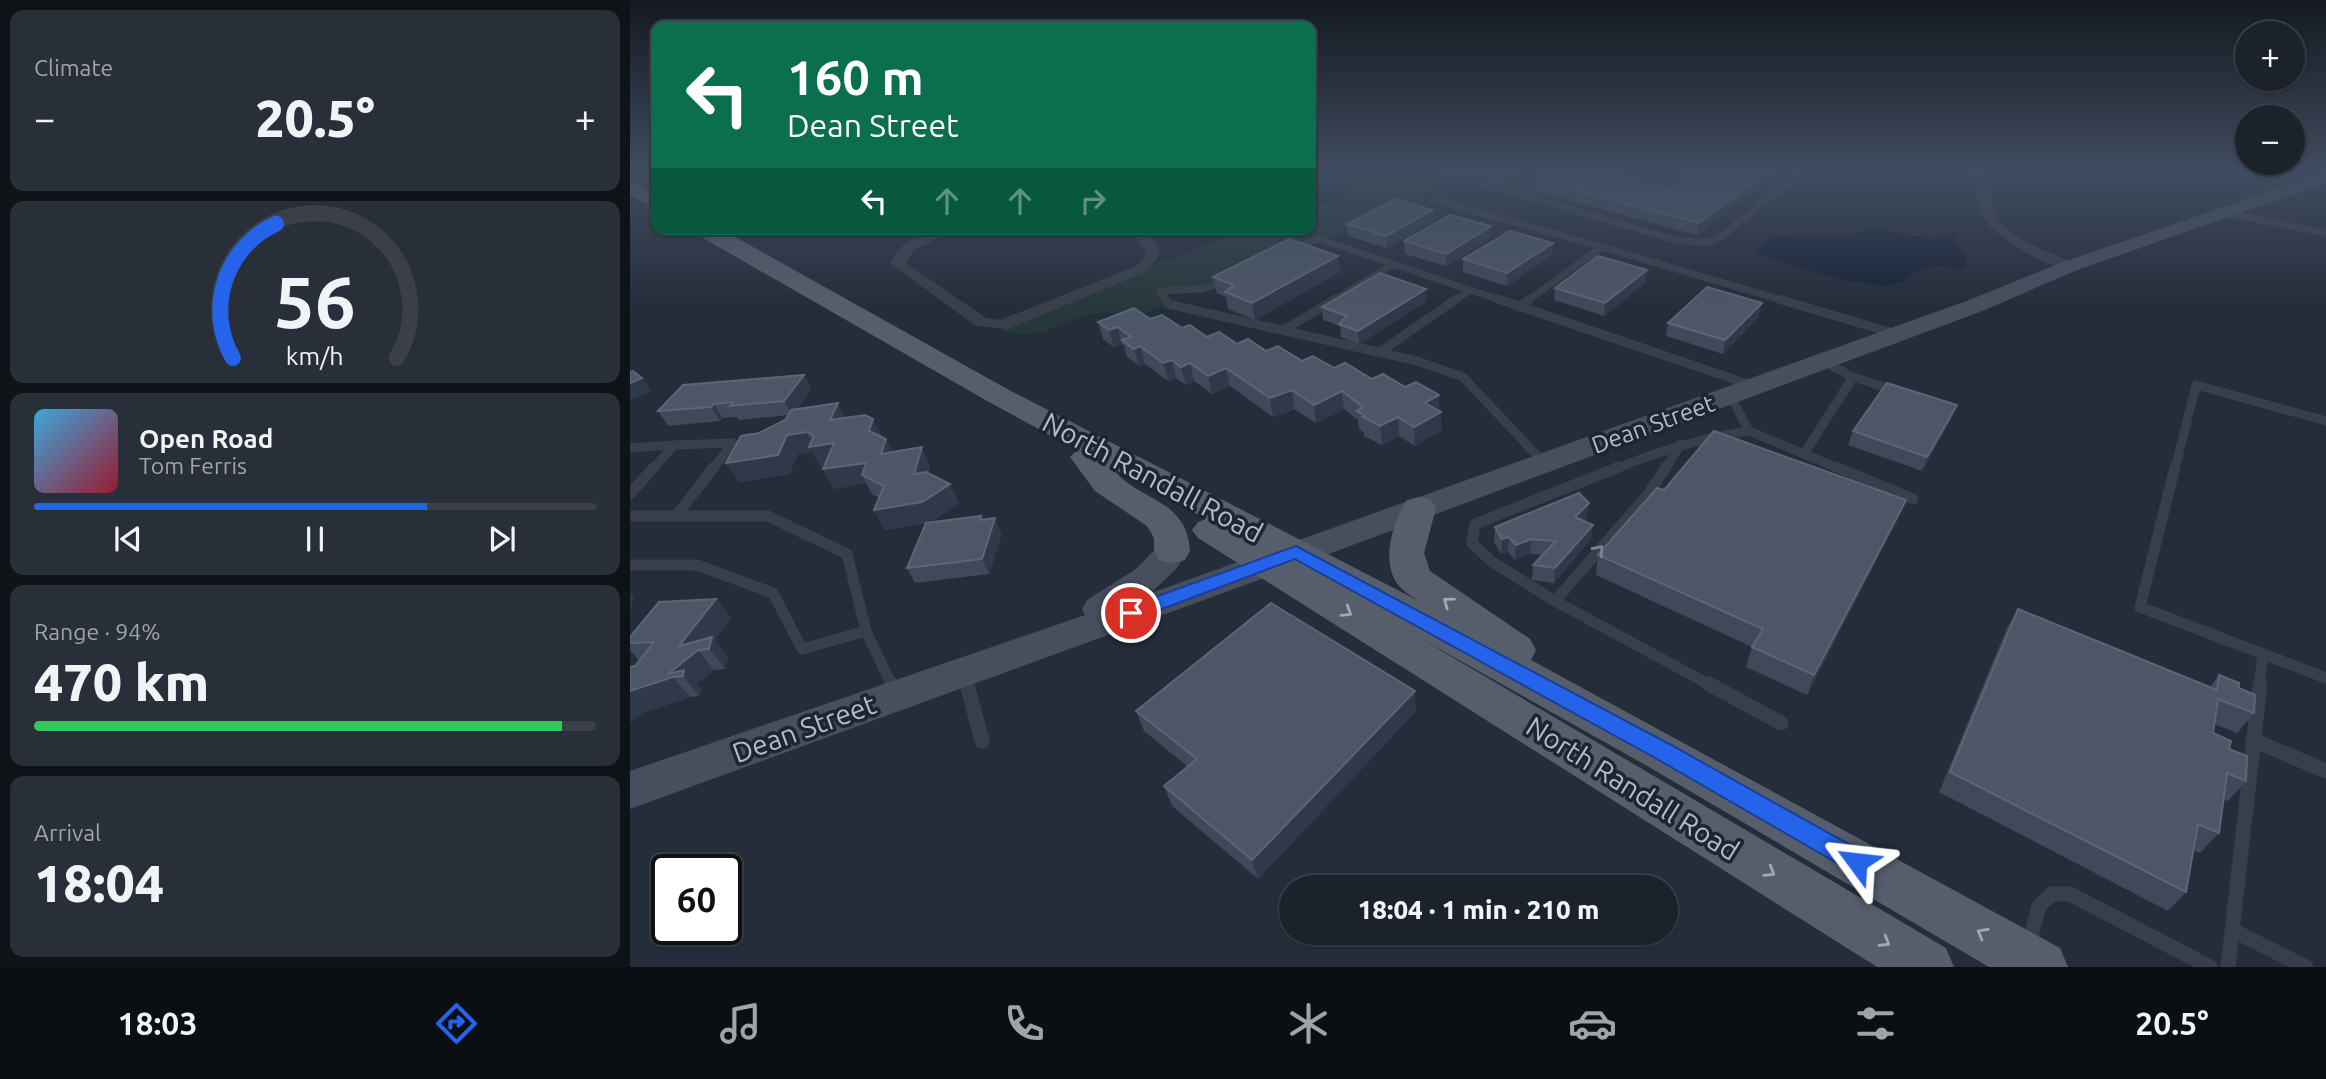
<!DOCTYPE html>
<html lang="en">
<head>
<meta charset="utf-8">
<style>
  :root { --surface:#1c222c; --page:#292f38; --text:#f1f3f6; --muted:#a0a4a9; --line:#3a3f48; --accent:#2563eb }
  body { margin:0; font-family:Ubuntu,sans-serif; background:var(--page); color:var(--text); height:100vh; display:flex; flex-direction:column; font-size:26px; white-space:nowrap }
  * { box-sizing:border-box; margin:0 }
  p { font-size:23px; color:var(--muted) }
  .icon { flex:none; width:38px; height:38px; fill:none; stroke:currentColor; stroke-width:2; stroke-linecap:round; stroke-linejoin:round }
  .map { position:relative; flex:1; overflow:hidden }
  .sheet { display:flex; flex-direction:column; gap:10px; padding:10px; background:#0f1318; width:630px }
  .sheet>* { flex:none }
  .banner { position:absolute; left:21px; top:21px; width:665px; height:214px; border-radius:14px; box-shadow:0 2px 5px #0004,0 0 0 2px var(--line); background:#0b6e4f; color:#fff; overflow:hidden }
  .fabs { position:absolute; left:1605px; top:21px; display:grid; gap:14px }
  .fabs a { display:grid; place-items:center; width:70px; height:70px; border-radius:50%; background:var(--surface); box-shadow:0 2px 5px #0004,0 0 0 2px var(--line); font-size:35px }
  .speed { position:absolute; left:21px; top:854px; display:flex; gap:14px; font-size:35px; font-weight:700; text-align:center }
  .speed>* { display:grid; place-content:center; width:91px; height:91px; border-radius:50%; background:var(--surface); box-shadow:0 2px 5px #0004,0 0 0 2px var(--line); line-height:1 }
  .speed .limit { border:4px solid #111; border-radius:10px; background:#fff; color:#111 }
  .pin { position:absolute; display:grid; place-items:center; width:60px; height:60px; color:#fff; margin:-30px; border:4px solid #fff; border-radius:50%; box-shadow:0 2px 7px #0007 }
  .me { position:absolute; width:77px; margin:-38px; rotate:300deg; stroke-linejoin:round; filter:drop-shadow(0 0 5px #0008) }
  .turn { display:flex; align-items:center; gap:24px; height:147px; padding:0 21px; font-size:32px }
  .turn .icon { width:91px; height:91px; stroke-width:2.5 }
  .turn b { display:block; font-size:49px; line-height:60px }
  .lanes { display:flex; align-items:center; height:66px; padding:0 21px; background:#0003; justify-content:center; gap:35px; direction:ltr }
  .lanes .off { opacity:.35 }
  .big { font-size:52px; font-weight:800; line-height:1.1 }
  .sheet .tile { flex:1; display:flex; flex-direction:column; justify-content:center; gap:10px; min-width:0; padding:0 24px; border-radius:14px; background:var(--page) }
  .sheet .dial { align-items:center; gap:0 }
  .dial svg { height:182px; overflow:visible; fill:none; stroke:var(--line); stroke-width:7; stroke-linecap:round; text-anchor:middle }
  .dial text { fill:var(--text); stroke:none }
  .song { display:flex; align-items:center; gap:21px }
  .cover { width:84px; height:84px; border-radius:10px; background:linear-gradient(135deg,hsl(200 70% 55%),hsl(350 70% 35%)) }
  .played { height:7px; border-radius:4px; background:linear-gradient(90deg,var(--accent) 70%,var(--line) 70%) }
  .keys { display:flex; justify-content:space-around; direction:ltr }
  .heat { display:flex; justify-content:space-between; align-items:center; font-size:38px; direction:ltr }
  .charge { height:10px; border-radius:5px; background:linear-gradient(90deg,#34c759 94%,var(--line) 0) }
  .trip { position:absolute; left:649px; top:875px; width:399px; height:70px; border-radius:35px; background:var(--surface); box-shadow:0 2px 5px #0004,0 0 0 2px var(--line); font-weight:800; line-height:70px; text-align:center }
  .dock { display:flex; height:112px; justify-content:space-around; align-items:center; background:#0b0e12; color:var(--muted) }
  .dock .icon { width:49px; height:49px }
  .dock .on { color:var(--accent) }
  .dock b { font-size:32px; color:var(--text) }
  main { display:flex; flex:1; min-height:0 }
  .map>svg:first-child { display:block }
</style>
</head>
<body>
<main>
<section class="sheet">
<div class="tile"><p>Climate</p>
<div class="heat"><a>−</a><b class="big">20.5°</b><a>+</a></div>
</div>
<div class="tile dial"><svg viewBox="0 0 100 80">
<path d="M14 69A42 42 0 1 1 86 69"/>
<path d="M14 69A42 42 0 0 1 33 10" stroke="#2563eb"/>
<text x="50" y="56" font-size="32" font-weight="700">56</text>
<text x="50" y="72" font-size="11">km/h</text>
</svg></div>
<div class="tile">
<div class="song"><i class="cover"></i><div><b>Open Road</b><p>Tom Ferris</p></div></div>
<div class="played"></div>
<div class="keys"><svg class="icon" aria-label="previous" viewBox="0 0 24 24"><path d="M18 5L8 12l10 7zM5 5v14"/></svg><svg class="icon" aria-label="pause" viewBox="0 0 24 24"><path d="M8 5v14M16 5v14"/></svg><svg class="icon" aria-label="next" viewBox="0 0 24 24"><path d="M6 5l10 7-10 7zM19 5v14"/></svg></div>
</div>
<div class="tile"><p>Range · 94%</p><b class="big">470 km</b><div class="charge"></div></div>
<div class="tile"><p>Arrival</p><b class="big">18:04</b></div>
</section>
<div class="map">
<svg width="1696" height="967" viewBox="0 0 1696 967">
  <rect width="100%" height="100%" fill="#252d3b"/>
  <path fill="#27383c" d="M725,171H803L817,183L788,195L784,204L712,235L689,239L581,290L531,291L538,304C529,307 517,314 507,315C492,316 479,310 463,314C430,321 411,342 374,331L372,325L520,261H535L614,229H681V205L702,204L715,189L735,180L733,174Z"/>
  <g fill="#192338">
    <polygon points="681,171 725,171 735,176 730,184 715,189 702,204 681,205"/>
    <polygon points="1242,228 1305,240 1317,237 1327,229 1324,243 1336,258 1336,266 1331,269 1305,265 1281,274 1273,282 1257,286 1211,280 1126,253 1126,249 1144,237 1212,238"/>
  </g>
  <g fill="none" stroke-linecap="round" stroke-linejoin="round">
    <g stroke="#383f4b" stroke-width="7">
      <polyline points="811,171 1049,241 1079,242 1093,235 1173,171"/>
      <polyline points="1022,189 1031,191 1059,171"/>
      <polyline points="880,193 922,171"/>
      <polyline points="805,200 972,247"/>
      <polyline points="1597,213 1696,233"/>
      <polyline points="659,249 689,239 873,301"/>
      <polyline points="536,301 530,291 572,289 596,282"/>
      <polyline points="702,301 764,264"/>
      <polyline points="824,301 840,290"/>
      <polyline points="897,301 972,247 1155,301"/>
    </g>
    <g stroke="#383f4b" stroke-width="9">
      <polyline points="535,299 538,304 787,361 833,377 914,463"/>
      <polyline points="868,299 1121,385"/>
      <polyline points="1149,299 1266,334"/>
      <polyline points="889,307 900,299"/>
      <polyline points="654,330 705,299"/>
      <polyline points="750,352 826,299"/>
      <polyline points="1223,377 1267,391"/>
      <polyline points="1100,395 1119,431 1210,469"/>
      <polyline points="44,445 103,443 83,469"/>
      <polyline points="0,448 44,445 23,469"/>
      <polyline points="1174,454 1223,377 1193,361"/>
      <path d="M985,469C1029,451 1072,438 1119,431"/>
      <polyline points="1035,469 1051,444"/>
      <polyline points="1545,469 1566,385 1696,421"/>
    </g>
    <g stroke="#383f4b" stroke-width="11">
      <polyline points="989,467 845,524 842,543 862,562 925,601 1082,686"/>
      <polyline points="1206,467 1283,499"/>
      <polyline points="1545,467 1510,607 1696,678"/>
      <polyline points="0,494 24,467"/>
      <polyline points="0,516 138,516 217,554 236,631"/>
      <polyline points="46,516 84,467"/>
      <polyline points="0,565 67,565 143,593 172,649 236,631 262,686"/>
      <polyline points="925,601 1019,493 1036,467"/>
      <polyline points="334,675 337,686"/>
      <polyline points="1629,686 1633,654"/>
    </g>
    <g stroke="#383f4b" stroke-width="15">
      <polyline points="261,684 266,694"/>
      <polyline points="337,684 352,741"/>
      <polyline points="1079,684 1151,723"/>
      <polyline points="1623,740 1696,771"/>
      <polyline points="1602,930 1676,967"/>
      <polyline points="1399,945 1409,906 1422,894 1440,894 1580,967"/>
      <polyline points="1598,967 1630,684"/>
    </g>
    <g fill="#383f4b" fill-rule="evenodd">
      <path d="M1338,171H1351L1355,176C1361,188 1360,201 1365,214C1375,238 1422,253 1445,263L1447,266L1445,269C1425,274 1363,236 1353,217C1345,202 1349,186 1338,171Z"/>
      <path d="M307,229H327L286,249L276,263L356,318L370,320L506,266L517,253L501,229H515L531,253L516,272L378,329L346,326L261,264C268,243 287,236 307,229Z"/>
    </g>
    <polygon fill="#474e5e" fill-rule="evenodd" points="1696,172 1696,183 1447,270 1355,310 615,585 0,809 0,771 455,615 452,609 457,600 506,569 531,543 542,540 553,543 558,551 546,569 521,593 1339,300 1433,262"/>
    <g fill="#575e6b" fill-rule="evenodd">
      <polygon points="0,182 26,194 26,208 0,196"/>
      <path d="M63,229H91L379,390L789,601C783,597 776,593 771,588C749,566 762,523 777,500L789,497L801,500L806,508L794,553L800,571L900,639L906,650L901,660L1430,948L1438,967H1359L1019,767L788,637L1316,948L1324,967H1247L568,538L562,530L568,522L576,519L482,468C509,502 557,498 560,551L555,560L542,563L529,560L524,551V538L517,526L465,491L440,457L447,450L359,402L66,234Z"/>
    </g>
  </g>
  <g fill="#40495a">
    <polygon points="825,171 898,171 872,185"/>
    <polygon points="1066,171 1151,171 1067,235 905,191 906,180 1040,189"/>
    <polygon points="804,221 757,248 718,236 717,224"/>
    <polygon points="861,226 861,238 816,266 775,254 774,241"/>
    <polygon points="923,243 922,255 877,286 833,272 833,259"/>
    <polygon points="708,256 710,272 625,320 598,309 596,297 587,293 583,277"/>
    <polygon points="1017,270 1015,283 974,316 924,300 925,288"/>
    <polygon points="797,301 729,344 711,337 710,326 693,320 692,307"/>
    <polygon points="1129,316 1093,354 1036,336 1038,323"/>
    <polygon points="520,319 577,337 636,351 742,379 809,411 812,430 785,446 769,436 752,445 734,436 734,433 729,429 728,420 714,409 686,423 664,409 643,417 600,386 582,394 564,381 556,385 546,378 538,381 515,364 509,366 497,357 494,345 492,344 484,347 473,339 468,322"/>
    <polygon points="174,375 181,389 167,409 216,418 256,439 262,452 300,466 298,474 329,503 301,522 255,530 244,510 249,498 242,494 236,483 204,489 193,469 195,465 190,466 182,452 168,454 159,474 109,482 96,463 129,433 155,420 158,415 109,420 107,417 93,418 90,421 38,426 28,411"/>
    <polygon points="1321,419 1292,471 1218,445 1223,431"/>
    <polygon points="1034,490 1276,500 1268,519 1177,695 1116,667 1122,647 966,575 968,555"/>
    <polygon points="351,516 353,519 372,533 359,574 285,583 277,568"/>
    <polygon points="957,518 954,521 963,525 961,539 924,583 902,580 903,565 913,555 900,554 885,560 878,552 871,554 864,542 865,527"/>
    <polygon points="86,599 101,618 85,640 98,657 95,669 84,670 67,684 71,690 69,696 60,697 12,713 5,666 9,661 0,650 0,637"/>
    <polygon points="1388,609 1580,687 1589,675 1609,688 1624,713 1607,733 1584,724 1583,733 1599,749 1616,781 1598,801 1593,799 1589,833 1570,853 1564,850 1556,892 1538,911 1309,792 1377,628"/>
    <polygon points="506,711 786,711 628,879 542,806 534,786 558,767 514,731"/>
  </g>
  <g fill="#303949">
    <polygon points="878,171 898,171 872,185 872,174"/>
    <polygon points="1139,171 1151,171 1067,235 1069,223"/>
    <polygon points="803,210 804,221 757,248 756,236"/>
    <polygon points="861,226 861,238 816,266 816,254"/>
    <polygon points="923,243 922,255 877,286 877,273"/>
    <polygon points="708,256 710,272 625,320 622,303"/>
    <polygon points="1017,270 1015,283 974,316 975,303"/>
    <polygon points="796,289 797,301 729,344 728,331"/>
    <polygon points="1132,303 1129,316 1093,354 1095,340"/>
    <polygon points="488,327 492,344 484,347 479,330"/>
    <polygon points="510,346 515,364 509,366 504,349"/>
    <polygon points="542,360 546,378 538,381 533,363"/>
    <polygon points="560,363 564,381 556,385 551,367"/>
    <polygon points="596,368 600,386 582,394 578,376"/>
    <polygon points="174,375 181,389 162,415 154,401"/>
    <polygon points="12,378 22,392 0,400 0,383"/>
    <polygon points="662,390 664,409 643,417 640,398"/>
    <polygon points="712,391 714,409 686,423 684,405"/>
    <polygon points="809,395 809,413 811,412 812,430 785,446 784,427 795,403"/>
    <polygon points="208,403 217,421 200,420"/>
    <polygon points="84,404 93,418 90,421 81,407"/>
    <polygon points="1327,405 1321,419 1292,471 1297,457"/>
    <polygon points="768,417 769,436 752,445 750,426"/>
    <polygon points="243,419 253,438 239,431"/>
    <polygon points="177,432 185,446 204,443 215,462 190,466 182,452 168,454 159,474 109,482 96,463 157,435"/>
    <polygon points="256,439 265,458 251,454"/>
    <polygon points="292,447 300,466 293,493 284,474"/>
    <polygon points="236,463 232,475 236,483 204,489 193,469"/>
    <polygon points="320,484 329,503 301,522 255,530 244,510"/>
    <polygon points="1276,500 1268,519 1177,695 1184,675"/>
    <polygon points="959,503 957,518 944,532 945,517"/>
    <polygon points="365,518 372,533 359,574 352,559"/>
    <polygon points="963,525 961,539 924,583 925,568"/>
    <polygon points="879,537 878,552 871,554 872,539"/>
    <polygon points="901,539 900,554 885,560 886,545"/>
    <polygon points="0,593 4,598 0,610"/>
    <polygon points="86,599 101,618 85,640 98,657 95,669 79,649 68,650 84,670 67,684 71,690 69,696 53,676 43,677 60,697 12,713 0,723 0,691 38,674 49,646"/>
    <polygon points="785,691 786,711 628,879 622,860"/>
  </g>
  <g fill="#4c5666" stroke="#5c6575" stroke-width="2">
    <polygon points="860,171 878,171 872,174"/>
    <polygon points="922,171 969,171 1040,189 1066,171 1139,171 1069,223 906,180"/>
    <polygon points="765,199 803,210 756,236 717,224"/>
    <polygon points="820,215 861,226 816,254 774,241"/>
    <polygon points="880,231 923,243 877,273 833,259"/>
    <polygon points="659,239 708,256 622,303 595,292 604,285 583,277"/>
    <polygon points="968,256 1017,270 975,303 925,288"/>
    <polygon points="750,273 796,289 728,331 709,324 717,316 692,307"/>
    <polygon points="1077,287 1132,303 1095,340 1038,323"/>
    <polygon points="504,308 520,319 532,315 552,328 560,325 577,337 589,332 607,344 618,339 636,351 648,346 672,361 683,356 704,368 715,363 742,379 753,374 775,387 786,382 809,395 795,403 811,412 784,427 768,417 750,426 733,417 735,416 727,411 733,407 712,391 684,405 662,390 640,398 596,368 578,376 560,363 551,367 542,360 533,363 510,346 504,349 492,340 501,337 488,327 479,330 468,322"/>
    <polygon points="3,371 12,378 0,383 0,372"/>
    <polygon points="174,375 154,401 100,406 103,402 84,404 81,407 28,411 53,385"/>
    <polygon points="1257,383 1327,405 1297,457 1223,431"/>
    <polygon points="208,403 200,420 235,415 243,419 239,431 256,439 251,454 292,447 284,474 296,472 320,484 292,502 244,510 254,486 232,475 236,463 193,469 204,443 179,447 184,436 177,432 157,435 148,455 96,463 111,436 129,433 155,420 161,410"/>
    <polygon points="1084,431 1276,500 1184,675 1122,647 1133,629 968,555 1027,488 1034,490"/>
    <polygon points="949,493 959,503 945,517 963,525 925,568 903,565 926,541 901,539 886,545 879,537 872,539 865,527"/>
    <polygon points="351,516 350,520 365,518 352,559 277,568 296,523"/>
    <polygon points="86,599 49,646 82,637 79,649 68,650 38,674 54,670 53,676 43,677 0,691 0,667 5,666 24,642 0,643 0,637 29,602"/>
    <polygon points="641,603 785,691 622,860 534,786 567,759 506,711"/>
    <polygon points="1388,609 1587,690 1589,675 1609,683 1609,688 1625,695 1624,713 1588,699 1583,733 1601,741 1599,749 1617,756 1616,781 1597,773 1589,833 1568,824 1556,892 1320,772"/>
  </g>
  <defs><path id="oneway-chevron" d="M-2-3.5L2.5 0L-2 3.5" fill="none" stroke-width="1.6" stroke-linecap="round" stroke-linejoin="round" transform="scale(1.75)"/></defs>
  <use stroke="#7c838f" href="#oneway-chevron" transform="translate(969 550) rotate(-49)"/>
  <g stroke="#a1a8b5">
    <use href="#oneway-chevron" transform="translate(818 602) rotate(-144)"/>
    <use href="#oneway-chevron" transform="translate(717 612) rotate(32)"/>
    <use href="#oneway-chevron" transform="translate(1140 872) rotate(32)"/>
    <use href="#oneway-chevron" transform="translate(1352 933) rotate(-150)"/>
    <use href="#oneway-chevron" transform="translate(1255 942) rotate(31)"/>
  </g>
  <linearGradient id="sky" x2="0" y2="1"><stop stop-color="#141920"/><stop offset="0.56" stop-color="#404c60"/><stop offset="1" stop-color="#404c60" stop-opacity="0"/></linearGradient>
  <rect width="1696" height="307" fill="url(#sky)"/>
  <polygon fill="#2563eb" stroke="#184099" stroke-width="2" points="666,546 1043,746 1236,854 1239,862 1236,870 1227,874 1219,870 1027,759 665,559 508,618 495,618 492,613 495,608"/>
  <g text-anchor="middle" dominant-baseline="central" stroke-width="7" stroke-linejoin="round" paint-order="stroke">
    <g font-size="24" fill="#b4bac7" stroke="#1e2430">
      <text transform="translate(1023 424) rotate(-20)">Dean Street</text>
    </g>
    <g font-size="28" fill="#b4bac7" stroke="#1e2430">
      <text transform="translate(523 477) rotate(28)">North Randall Road</text>
      <text transform="translate(174 728) rotate(-20)">Dean Street</text>
      <text transform="translate(1003 788) rotate(32)">North Randall Road</text>
    </g>
  </g>
</svg>
<div class="fabs">
<a>+</a>
<a>−</a>
</div>
<div class="speed"><div class="limit">60</div></div>
<div class="pin" style="left:501px;top:613px;background:#d93025"><svg class="icon" aria-label="arrive" viewBox="0 0 24 24"><path d="M6 21V4h12l-3 4 3 4H6"/></svg></div>
<svg class="me" style="left:1227px;top:862px" viewBox="-20 -20 40 40"><path d="M0-17L14 15 0 8-14 15z" fill="#2563eb" stroke="#fff" stroke-width="4"/></svg>
<div class="trip">18:04 · 1 min · 210 m</div>
<div class="banner">
<div class="turn"><svg class="icon" aria-label="left" viewBox="0 0 24 24"><path d="M17 20v-9H6M10 6l-5 5 5 5"/></svg><div><b>160 m</b>Dean Street</div></div>
<div class="lanes"><svg class="icon" aria-label="left" viewBox="0 0 24 24"><path d="M17 20v-9H6M10 6l-5 5 5 5"/></svg><svg class="icon off" aria-label="ahead" viewBox="0 0 24 24"><path d="M12 20V5M6 11l6-6 6 6"/></svg><svg class="icon off" aria-label="ahead" viewBox="0 0 24 24"><path d="M12 20V5M6 11l6-6 6 6"/></svg><svg class="icon off" aria-label="right" viewBox="0 0 24 24"><path d="M7 20v-9h11M14 6l5 5-5 5"/></svg></div>
</div>
</div>
</main>
<nav class="dock">
<b>18:03</b>
<svg class="icon on" aria-label="directions" viewBox="0 0 24 24"><path d="M12 3l9 9-9 9-9-9zM9 14v-3h6M13 9l2 2-2 2"/></svg>
<svg class="icon" aria-label="music" viewBox="0 0 24 24"><path d="M9 18V5l10-2v13"/><circle cx="6" cy="18" r="3"/><circle cx="16" cy="16" r="3"/></svg>
<svg class="icon" aria-label="phone" viewBox="0 0 24 24"><path d="M5 4h4l2 5-3 2q2 4 5 5l2-3 5 2v4C11 20 4 13 5 4z"/></svg>
<svg class="icon" aria-label="climate" viewBox="0 0 24 24"><path d="M12 3v18M4 7l16 10M4 17L20 7"/></svg>
<svg class="icon" aria-label="car" viewBox="0 0 24 24"><path d="M5 17H2v-5l4-1 3-4h7l3 4 3 1v5h-3M9 17h6M6 11h13"/><circle cx="7" cy="17" r="2"/><circle cx="17" cy="17" r="2"/></svg>
<svg class="icon" aria-label="filters" viewBox="0 0 24 24"><path d="M4 7h16M4 17h16"/><circle cx="9" cy="7" r="2"/><circle cx="15" cy="17" r="2"/></svg>
<b>20.5°</b>
</nav>
</body>
</html>
